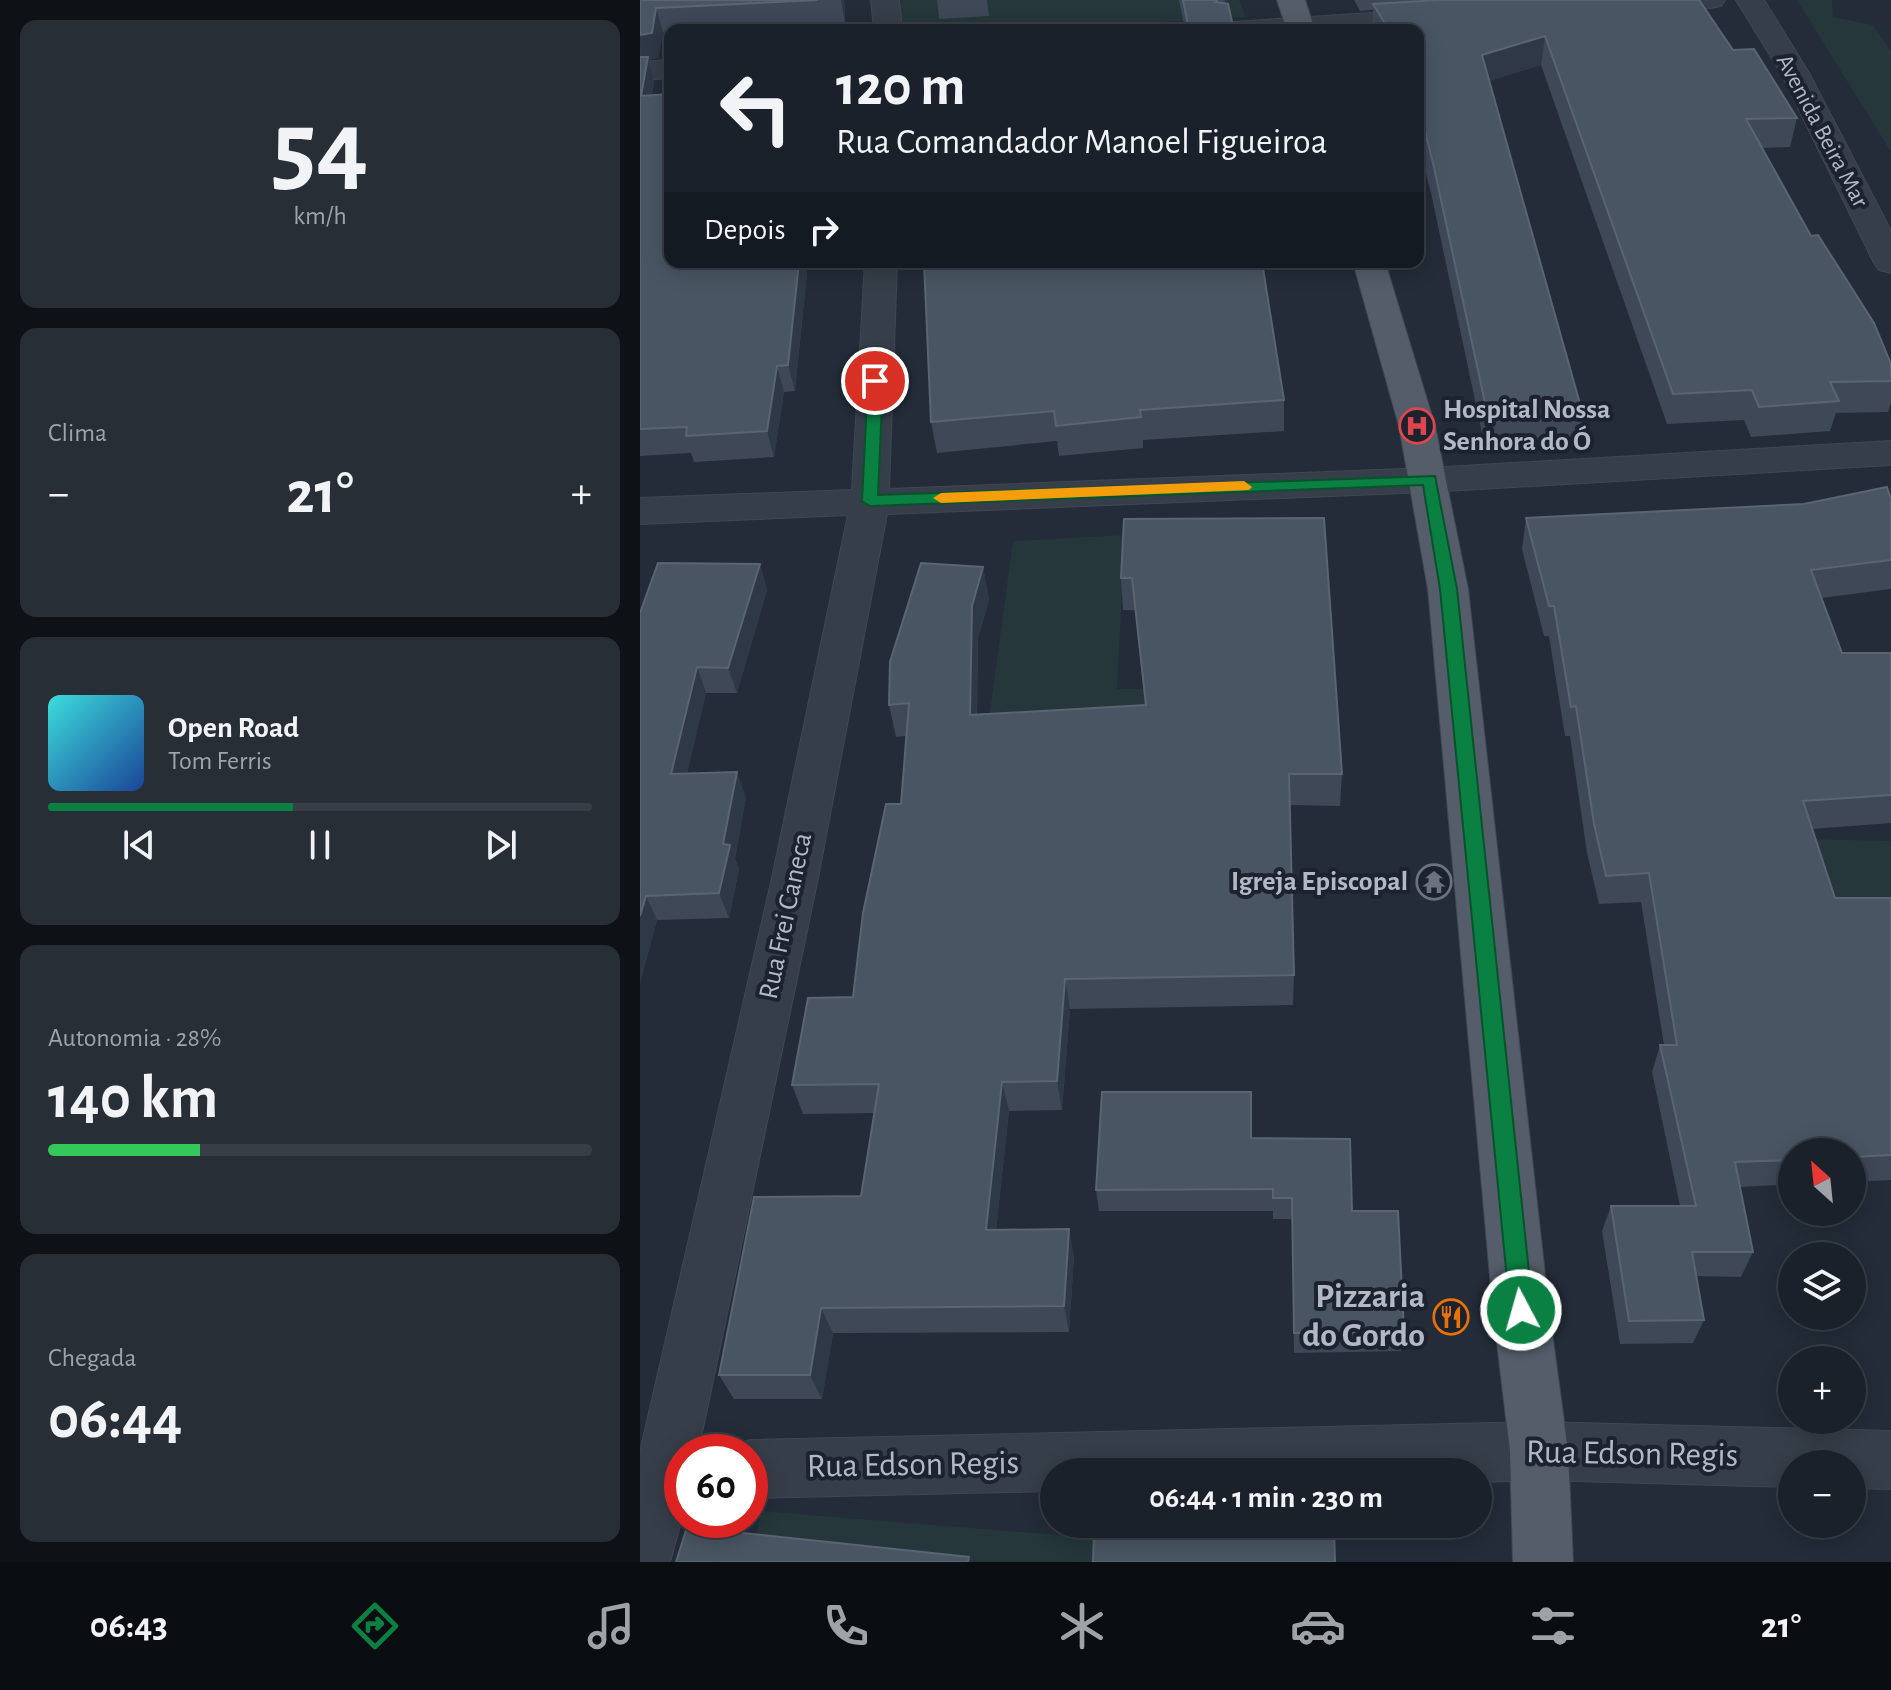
<!DOCTYPE html>
<html lang="pt">
<head>
<meta charset="utf-8">
<style>
  :root { --surface:#1a212a; --page:#272e36; --text:#f1f3f6; --muted:#9fa3a8; --line:#383e47; --accent:#0b8043 }
  body { margin:0; font-family:"Alegreya Sans",sans-serif; background:var(--page); color:var(--text); height:100vh; display:flex; flex-direction:column; font-size:30px; white-space:nowrap }
  * { box-sizing:border-box; margin:0 }
  p { font-size:26px; color:var(--muted) }
  .icon { flex:none; width:44px; height:44px; fill:none; stroke:currentColor; stroke-width:2; stroke-linecap:round; stroke-linejoin:round }
  .map { position:relative; flex:1; overflow:hidden }
  .sheet { display:flex; flex-direction:column; gap:20px; padding:20px; background:#0e1217; width:640px }
  .sheet>* { flex:none }
  .guide { position:absolute; left:24px; top:24px; width:760px; height:244px; border-radius:16px; box-shadow:0 4px 20px #0003,0 0 0 2px var(--line); background:#1a212a; color:var(--text); overflow:hidden }
  .needle { width:52px; rotate:333deg }
  .controls { position:absolute; left:1138px; top:1138px; display:grid; gap:16px }
  .controls a { display:grid; place-items:center; width:88px; height:88px; border-radius:50%; background:var(--surface); box-shadow:0 4px 20px #0003,0 0 0 2px var(--line); font-size:40px }
  .speed { position:absolute; left:24px; top:1434px; display:flex; gap:16px; font-size:40px; font-weight:700; text-align:center }
  .speed>* { display:grid; place-content:center; width:104px; height:104px; border-radius:50%; background:var(--surface); box-shadow:0 4px 20px #0003,0 0 0 2px var(--line); line-height:1 }
  .speed .limit { border:12px solid #d22; background:#fff; color:#111 }
  .pin { position:absolute; display:grid; place-items:center; width:68px; height:68px; color:#fff; margin:-34px; border:4px solid #fff; border-radius:50%; box-shadow:0 2px 8px #0007 }
  .me { position:absolute; width:88px; margin:-44px; rotate:354deg; stroke-linejoin:round; filter:drop-shadow(0 0 6px #0008) }
  .turn { display:flex; align-items:center; gap:28px; height:168px; padding:0 40px; font-size:36px }
  .turn .icon { width:104px; height:104px; stroke-width:2.5 }
  .turn b { display:block; font-size:56px; line-height:68px }
  .then { display:flex; align-items:center; height:76px; padding:0 40px; background:#0003; gap:16px; font-size:30px }
  .big { font-size:60px; font-weight:700; line-height:1.1 }
  .sheet .card { flex:1; display:flex; flex-direction:column; justify-content:center; gap:12px; min-width:0; padding:0 28px; border-radius:16px; background:var(--page) }
  .sheet .dial { align-items:center; gap:0 }
  .dial b { font-size:104px; line-height:1 }
  .song { display:flex; align-items:center; gap:24px }
  .cover { width:96px; height:96px; border-radius:12px; background:linear-gradient(135deg,hsl(180 70% 55%),hsl(220 70% 35%)) }
  .played { height:8px; border-radius:4px; background:linear-gradient(90deg,var(--accent) 45%,var(--line) 45%) }
  .keys { display:flex; justify-content:space-around; direction:ltr }
  .heat { display:flex; justify-content:space-between; align-items:center; font-size:44px; direction:ltr }
  .charge { height:12px; border-radius:6px; background:linear-gradient(90deg,#34c759 28%,var(--line) 0) }
  .trip { position:absolute; left:400px; top:1458px; width:452px; height:80px; border-radius:40px; background:var(--surface); box-shadow:0 4px 20px #0003,0 0 0 2px var(--line); font-weight:700; line-height:80px; text-align:center }
  .dock { display:flex; height:128px; justify-content:space-around; align-items:center; background:#0a0d11; color:var(--muted) }
  .dock .icon { width:56px; height:56px }
  .dock .current { color:var(--accent) }
  .dock b { font-size:36px; color:var(--text) }
  main { display:flex; flex:1; min-height:0 }
  .map>svg:first-child { display:block }
</style>
</head>
<body>
<main>
<section class="sheet">
<div class="card dial"><b>54</b><p>km/h</p></div>
<div class="card"><p>Clima</p>
<div class="heat"><a>−</a><b class="big">21°</b><a>+</a></div>
</div>
<div class="card">
<div class="song"><i class="cover"></i><div><b>Open Road</b><p>Tom Ferris</p></div></div>
<div class="played"></div>
<div class="keys"><svg class="icon" aria-label="previous" viewBox="0 0 24 24"><path d="M18 5L8 12l10 7zM5 5v14"/></svg><svg class="icon" aria-label="pause" viewBox="0 0 24 24"><path d="M8 5v14M16 5v14"/></svg><svg class="icon" aria-label="next" viewBox="0 0 24 24"><path d="M6 5l10 7-10 7zM19 5v14"/></svg></div>
</div>
<div class="card"><p>Autonomia · 28%</p><b class="big">140 km</b><div class="charge"></div></div>
<div class="card"><p>Chegada</p><b class="big">06:44</b></div>
</section>
<div class="map">
<svg width="1251" height="1562" viewBox="0 0 1251 1562">
  <rect width="100%" height="100%" fill="#232c38"/>
  <g fill="#25373a">
    <polygon points="261,0 599,0 606,17 396,30 261,30"/>
    <polygon points="1157,0 1192,0 1193,17 1233,25 1251,51 1251,152"/>
    <polygon points="485,535 477,689 549,689 552,730 348,726 373,541"/>
    <polygon points="1166,839 1251,841 1251,923 1180,922"/>
    <polygon points="121,1511 455,1538 452,1562 159,1562 111,1557"/>
  </g>
  <g fill="none" stroke-linecap="round" stroke-linejoin="round">
    <defs>
      <g id="minor">
        <polygon points="231,0 259,0 262,30 234,30"/>
        <polygon points="991,0 1085,0 1081,6 1071,8 1002,12 992,10 988,4"/>
        <polygon points="1096,0 1124,0 1169,73 1251,231 1251,273 1239,270 1234,263 1141,73"/>
        <polygon points="793,9 803,11 807,17 803,23 722,30 579,30 583,24 593,22"/>
        <polygon points="30,60 30,78 0,80 0,62"/>
        <polygon points="225,262 257,262 249,489 789,468 1251,441 1251,465 789,492 247,514 178,878 58,1452 42,1452 42,1518 30,1562 0,1562 0,1452 132,878 208,515 0,524 0,498 212,490"/>
        <polygon points="899,1422 1251,1431 1251,1489 1212,1488 1212,1464 1152,1464 1152,1487 899,1480 838,1482 838,1472 414,1472 414,1491 110,1498 110,1452 88,1452 89,1448 110,1440"/>
      </g>
      <g id="primary">
        <polygon points="637,0 665,0 675,30 647,30"/>
        <polygon points="713,262 745,262 795,426 828,589 909,1310 928,1451 933,1562 873,1562 870,1451 853,1310 788,589 759,426"/>
      </g>
    </defs>
    <use href="#minor" stroke="#404752" stroke-width="2"/>
    <use href="#primary" stroke="#404752" stroke-width="2"/>
    <use href="#minor" fill="#363e49" fill-rule="evenodd"/>
    <use href="#primary" fill="#545d69" fill-rule="evenodd"/>
  </g>
  <g fill="#3e4857">
    <polygon points="0,0 204,0 205,23 66,30 30,30 30,32 23,32 18,58 8,60 14,82 12,95 30,262 168,262 155,391 144,392 134,457 54,462 51,453 0,456"/>
    <polygon points="297,0 347,0 349,16 299,19"/>
    <polygon points="539,0 585,0 585,4 594,30 545,30"/>
    <polygon points="714,0 1059,0 1093,50 1157,118 1150,147 1122,148 1171,236 1251,364 1251,402 1248,412 1196,413 1190,431 1111,437 1104,420 1027,424 901,65 849,81 944,418 939,448 846,452 791,193 778,142 778,30 732,30 733,10 720,11"/>
    <polygon points="284,262 644,400 644,431 503,440 503,448 419,456 417,441 297,453 291,422"/>
    <polygon points="1251,499 1251,589 1181,598 1202,653 1251,653 1251,823 1172,829 1195,898 1251,898 1251,1180 1212,1182 1212,1152 1152,1152 1152,1184 1100,1187 1113,1252 1101,1277 1056,1276 1064,1320 1053,1343 980,1344 962,1231 971,1206 1040,1206 1012,1072 1020,1045 1024,1045 1001,902 959,904 947,853 930,736 925,736 909,636 904,636 882,549 886,518"/>
    <polygon points="484,519 702,774 700,806 650,805 654,975 653,1005 430,1009 422,1110 369,1111 356,1230 434,1256 429,1332 193,1333 182,1399 94,1399 79,1375 221,1196 235,1113 163,1114 152,1085 213,997 261,804 266,736 256,737 249,705 343,567 349,600 338,638 337,714 505,705 495,610 483,610 481,578"/>
    <polygon points="120,564 127,590 97,693 66,693 47,773 106,797 95,859 99,869 89,918 17,920 0,983 0,613"/>
    <polygon points="612,1138 712,1211 764,1331 761,1351 654,1353 652,1219 633,1219 633,1211 459,1211 456,1190"/>
  </g>
  <g fill="#2e3846">
    <polygon points="201,0 204,0 205,23"/>
    <polygon points="16,8 23,32 18,58 8,60 14,82 8,121 1,96 0,35"/>
    <polygon points="905,36 901,65 839,84 842,55"/>
    <polygon points="159,262 168,262 155,391 148,365"/>
    <polygon points="137,366 144,392 134,457 127,431"/>
    <polygon points="120,564 127,590 97,693 88,668"/>
    <polygon points="343,567 349,600 338,638 336,746 330,715 332,606"/>
    <polygon points="57,667 66,693 41,799 31,774"/>
    <polygon points="97,772 106,797 95,859 99,869 89,918 79,893 83,844"/>
    <polygon points="6,896 17,920 0,983 0,916"/>
    <polygon points="425,979 430,1009 422,1110 417,1081"/>
    <polygon points="362,1082 369,1111 353,1256 346,1230"/>
    <polygon points="429,1229 434,1256 429,1332 424,1306"/>
    <polygon points="181,1308 193,1333 182,1399 170,1375"/>
  </g>
  <g fill="#4a5563" stroke="#5a6472" stroke-width="2">
    <polygon points="0,0 178,0 16,8 12,33 0,35"/>
    <polygon points="543,0 577,0 575,2 588,4 594,30 549,30"/>
    <polygon points="799,0 1059,0 1093,50 1114,49 1157,118 1106,119 1171,236 1178,235 1234,323 1251,364 1251,381 1190,382 1199,401 1119,407 1112,390 1033,394 905,36 842,55 944,418 849,421 793,163 778,104 778,30 749,30 733,4"/>
    <polygon points="0,57 8,57 1,96 30,94 30,262 159,262 148,365 137,366 127,431 46,436 47,427 0,429"/>
    <polygon points="284,262 622,262 644,400 500,410 501,417 416,426 414,411 291,422"/>
    <polygon points="1247,487 1251,499 1251,560 1171,570 1202,653 1251,653 1251,795 1163,801 1195,898 1251,898 1251,1155 1212,1157 1212,1152 1152,1152 1152,1160 1095,1162 1113,1252 1052,1252 1064,1320 989,1321 971,1206 1056,1206 1020,1045 1037,1045 1009,873 966,876 954,824 936,706 931,707 914,606 909,606 886,518 1164,504"/>
    <polygon points="684,518 702,774 649,774 654,975 425,979 417,1081 362,1082 346,1230 429,1229 424,1306 181,1308 170,1375 79,1375 114,1197 221,1196 239,1084 152,1085 168,998 213,997 223,913 246,804 261,804 269,703 249,705 250,662 281,563 343,567 332,606 330,715 506,705 492,578 481,578 484,519"/>
    <polygon points="18,563 120,564 88,668 57,667 31,774 97,772 83,844 90,845 79,893 6,896 0,916 0,613"/>
    <polygon points="462,1092 611,1092 611,1138 710,1139 712,1211 758,1211 764,1331 654,1333 652,1198 633,1198 633,1189 456,1190"/>
    <polygon points="47,1527 329,1557 328,1562 36,1562"/>
    <polygon points="694,1530 695,1562 453,1562 454,1534"/>
  </g>
  <polygon fill="#0b8043" stroke="#07532c" stroke-width="2" points="235,377 243,381 238,495 795,476 817,589 893,1310 889,1318 881,1321 873,1318 870,1310 800,589 783,485 230,506 222,501 228,381"/>
  <polygon fill="#f59e0b" points="604,481 612,487 609,490 301,503 293,498 301,493"/>
  <defs>
    <symbol id="hospital-ring" viewBox="-11 -11 22 22"><circle r="9.5" fill="#1c232e" stroke="#e0444e" stroke-width="1.5"/><path d="M-5-5h3v3.5h4V-5h3V5h-3V1.5h-4V5h-3Z" fill="#e0444e"/></symbol>
    <symbol id="temple-ring" viewBox="-11 -11 22 22"><circle r="9.5" fill="#1c232e" stroke="#6b7280" stroke-width="1.5"/><path d="M0-6L5-2H3V0L6.5 2.5H4V6H1.5V3h-3V6H-4V2.5H-6.5L-3 0V-2H-5Z" fill="#6b7280"/></symbol>
    <symbol id="restaurant-ring" viewBox="-11 -11 22 22"><circle r="9.5" fill="#1c232e" stroke="#e8710a" stroke-width="1.5"/><path d="M-5-6h1v4h1v-4h1v4h1v-4h1v5L-1.5 .5V6h-2V.5L-5-1ZM5-6V6H3V1.5H1.5Q1.5-4 5-6Z" fill="#e8710a"/></symbol>
  </defs>
  <g fill-rule="evenodd">
    <use href="#hospital-ring" x="757" y="406" width="40" height="40"/>
    <use href="#temple-ring" x="774" y="862" width="40" height="40"/>
    <use href="#restaurant-ring" x="791" y="1297" width="40" height="40"/>
  </g>
  <g text-anchor="middle" dominant-baseline="central" stroke-width="8" stroke-linejoin="round" paint-order="stroke">
    <g font-size="24" fill="#b1b9c5" stroke="#1c232e">
      <text transform="translate(1182 131) rotate(62)">Avenida Beira Mar</text>
    </g>
    <g font-size="28" font-weight="bold" fill="#b1b9c5" stroke="#1c232e" text-anchor="start">
      <text x="803" y="410">Hospital Nossa<tspan x="803" dy="32">Senhora do Ó</tspan></text>
      <text x="768" y="882" text-anchor="end">Igreja Episcopal</text>
    </g>
    <g font-size="28" fill="#b1b9c5" stroke="#1c232e">
      <text transform="translate(146 916) rotate(-78)">Rua Frei Caneca</text>
    </g>
    <g font-size="34" font-weight="bold" fill="#b1b9c5" stroke="#1c232e" text-anchor="end">
      <text x="785" y="1297">Pizzaria<tspan x="785" dy="39">do Gordo</tspan></text>
    </g>
    <g font-size="34" fill="#b1b9c5" stroke="#1c232e">
      <text transform="translate(992 1454) rotate(1)">Rua Edson Regis</text>
      <text transform="translate(273 1465) rotate(-1)">Rua Edson Regis</text>
    </g>
  </g>
</svg>
<div class="controls">
<a><svg class="needle" viewBox="-14 -14 28 28"><path d="M0-13l5 13h-10z" fill="#e53935"/><path d="M0 13l5-13h-10z" fill="#9fa3a8"/></svg></a>
<a><svg class="icon" aria-label="layers" viewBox="0 0 24 24"><path d="M12 4l9 5-9 5-9-5zM3 14l9 5 9-5"/></svg></a>
<a>+</a>
<a>−</a>
</div>
<div class="speed"><div class="limit">60</div></div>
<div class="pin" style="left:235px;top:381px;background:#d93025"><svg class="icon" aria-label="arrive" viewBox="0 0 24 24"><path d="M6 21V4h12l-3 4 3 4H6"/></svg></div>
<svg class="me" style="left:881px;top:1310px" viewBox="-20 -20 40 40"><circle r="17" fill="#0b8043" stroke="#fff" stroke-width="3"/><path d="M0-11L8 9 0 5-8 9z" fill="#fff"/></svg>
<div class="trip">06:44 · 1 min · 230 m</div>
<div class="guide">
<div class="turn"><svg class="icon" aria-label="left" viewBox="0 0 24 24"><path d="M17 20v-9H6M10 6l-5 5 5 5"/></svg><div><b>120 m</b>Rua Comandador Manoel Figueiroa</div></div>
<div class="then">Depois<svg class="icon" aria-label="right" viewBox="0 0 24 24"><path d="M7 20v-9h11M14 6l5 5-5 5"/></svg></div>
</div>
</div>
</main>
<nav class="dock">
<b>06:43</b>
<svg class="icon current" aria-label="directions" viewBox="0 0 24 24"><path d="M12 3l9 9-9 9-9-9zM9 14v-3h6M13 9l2 2-2 2"/></svg>
<svg class="icon" aria-label="music" viewBox="0 0 24 24"><path d="M9 18V5l10-2v13"/><circle cx="6" cy="18" r="3"/><circle cx="16" cy="16" r="3"/></svg>
<svg class="icon" aria-label="phone" viewBox="0 0 24 24"><path d="M5 4h4l2 5-3 2q2 4 5 5l2-3 5 2v4C11 20 4 13 5 4z"/></svg>
<svg class="icon" aria-label="climate" viewBox="0 0 24 24"><path d="M12 3v18M4 7l16 10M4 17L20 7"/></svg>
<svg class="icon" aria-label="car" viewBox="0 0 24 24"><path d="M5 17H2v-5l4-1 3-4h7l3 4 3 1v5h-3M9 17h6M6 11h13"/><circle cx="7" cy="17" r="2"/><circle cx="17" cy="17" r="2"/></svg>
<svg class="icon" aria-label="filters" viewBox="0 0 24 24"><path d="M4 7h16M4 17h16"/><circle cx="9" cy="7" r="2"/><circle cx="15" cy="17" r="2"/></svg>
<b>21°</b>
</nav>
</body>
</html>
